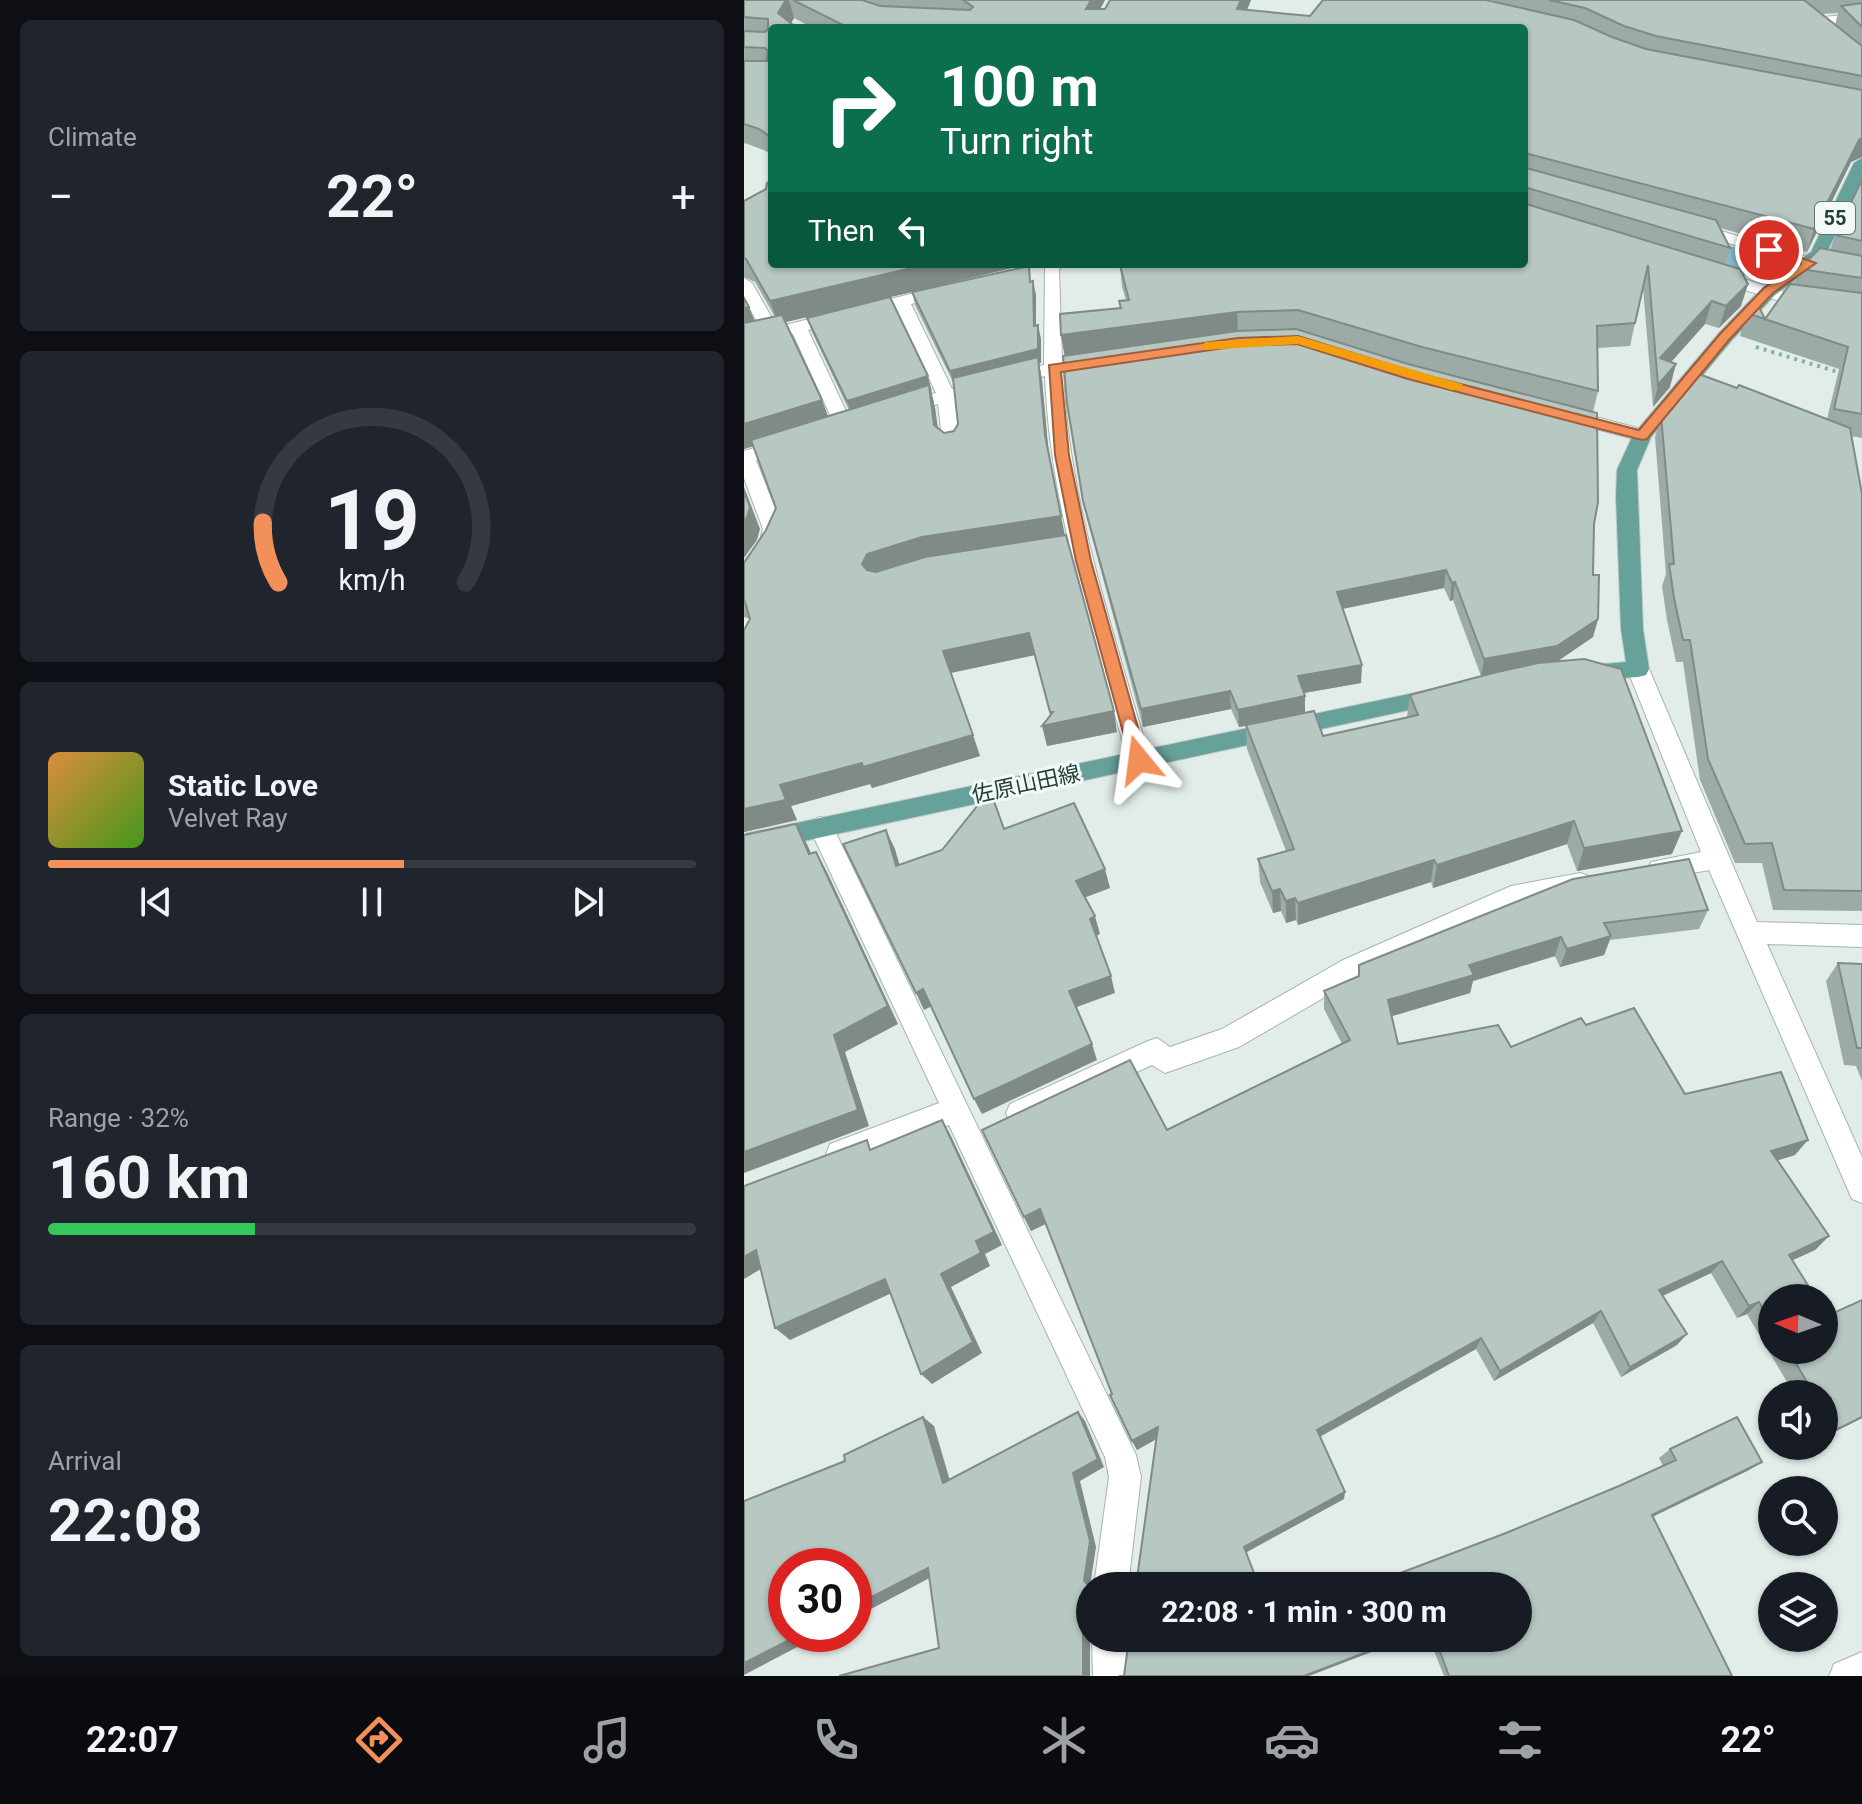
<!DOCTYPE html>
<html lang="en">
<head>
<meta charset="utf-8">
<style>
  :root { --surface:#171b24; --page:#20242c; --text:#f1f3f6; --muted:#9ea1a6; --line:#363941; --accent:#f3905a }
  body { margin:0; font-family:Roboto,"Noto Sans JP",sans-serif; background:var(--page); color:var(--text); height:100vh; display:flex; flex-direction:column; font-size:30px; white-space:nowrap }
  * { box-sizing:border-box; margin:0 }
  p { font-size:26px; color:var(--muted) }
  .icon { flex:none; width:44px; height:44px; fill:none; stroke:currentColor; stroke-width:2; stroke-linecap:round; stroke-linejoin:round }
  .map { position:relative; flex:1; overflow:hidden }
  .panel { display:flex; flex-direction:column; gap:20px; padding:20px; background:#0d0f14; width:744px }
  .panel>* { flex:none }
  .guide { position:absolute; left:24px; top:24px; width:760px; height:244px; border-radius:8px; box-shadow:0 2px 6px #0004; background:#0b6e4f; color:#fff; overflow:hidden }
  .needle { width:52px; rotate:272deg }
  .controls { position:absolute; left:1014px; top:1284px; display:grid; gap:16px }
  .controls a { display:grid; place-items:center; width:80px; height:80px; border-radius:50%; background:var(--surface); box-shadow:0 2px 6px #0004; font-size:40px }
  .speed { position:absolute; left:24px; top:1548px; display:flex; gap:16px; font-size:40px; font-weight:700; text-align:center }
  .speed>* { display:grid; place-content:center; width:104px; height:104px; border-radius:50%; background:var(--surface); box-shadow:0 2px 6px #0004; line-height:1 }
  .speed .limit { border:12px solid #d22; background:#fff; color:#111 }
  .pin { position:absolute; display:grid; place-items:center; width:68px; height:68px; color:#fff; margin:-34px; border:4px solid #fff; border-radius:50%; box-shadow:0 2px 8px #0007 }
  .me { position:absolute; width:88px; margin:-44px; rotate:344deg; stroke-linejoin:round; filter:drop-shadow(0 0 6px #0008) }
  .turn { display:flex; align-items:center; gap:28px; height:168px; padding:0 40px; font-size:36px }
  .turn .icon { width:104px; height:104px; stroke-width:2.5 }
  .turn b { display:block; font-size:56px; line-height:68px }
  .then { display:flex; align-items:center; height:76px; padding:0 40px; background:#0003; gap:16px; font-size:30px }
  .big { font-size:60px; font-weight:700; line-height:1.1 }
  .panel .tile { flex:1; display:flex; flex-direction:column; justify-content:center; gap:12px; min-width:0; padding:0 28px; border-radius:12px; background:var(--page) }
  .panel .dial { align-items:center; gap:0 }
  .dial svg { height:208px; overflow:visible; fill:none; stroke:var(--line); stroke-width:7; stroke-linecap:round; text-anchor:middle }
  .dial text { fill:var(--text); stroke:none }
  .song { display:flex; align-items:center; gap:24px }
  .cover { width:96px; height:96px; border-radius:12px; background:linear-gradient(135deg,hsl(30 70% 55%),hsl(100 70% 35%)) }
  .played { height:8px; border-radius:4px; background:linear-gradient(90deg,var(--accent) 55%,var(--line) 55%) }
  .keys { display:flex; justify-content:space-around; direction:ltr }
  .heat { display:flex; justify-content:space-between; align-items:center; font-size:44px; direction:ltr }
  .charge { height:12px; border-radius:6px; background:linear-gradient(90deg,#34c759 32%,var(--line) 0) }
  .trip { position:absolute; left:332px; top:1572px; width:456px; height:80px; border-radius:40px; background:var(--surface); box-shadow:0 2px 6px #0004; font-weight:700; line-height:80px; text-align:center }
  .menu { display:flex; height:128px; justify-content:space-around; align-items:center; background:#090b0e; color:var(--muted) }
  .menu .icon { width:56px; height:56px }
  .menu .selected { color:var(--accent) }
  .menu b { font-size:36px; color:var(--text) }
  main { display:flex; flex:1; min-height:0 }
  .map>svg:first-child { display:block }
</style>
</head>
<body>
<main>
<section class="panel">
<div class="tile"><p>Climate</p>
<div class="heat"><a>−</a><b class="big">22°</b><a>+</a></div>
</div>
<div class="tile dial"><svg viewBox="0 0 100 80">
<path d="M14 69A42 42 0 1 1 86 69"/>
<path d="M14 69A42 42 0 0 1 8 46" stroke="#f3905a"/>
<text x="50" y="56" font-size="32" font-weight="700">19</text>
<text x="50" y="72" font-size="11">km/h</text>
</svg></div>
<div class="tile">
<div class="song"><i class="cover"></i><div><b>Static Love</b><p>Velvet Ray</p></div></div>
<div class="played"></div>
<div class="keys"><svg class="icon" aria-label="previous" viewBox="0 0 24 24"><path d="M18 5L8 12l10 7zM5 5v14"/></svg><svg class="icon" aria-label="pause" viewBox="0 0 24 24"><path d="M8 5v14M16 5v14"/></svg><svg class="icon" aria-label="next" viewBox="0 0 24 24"><path d="M6 5l10 7-10 7zM19 5v14"/></svg></div>
</div>
<div class="tile"><p>Range · 32%</p><b class="big">160 km</b><div class="charge"></div></div>
<div class="tile"><p>Arrival</p><b class="big">22:08</b></div>
</section>
<div class="map">
<svg width="1118" height="1676" viewBox="0 0 1118 1676">
  <rect width="100%" height="100%" fill="#e2ece9"/>
  <polygon fill="#8abfd2" points="780,189 1015,254 1031,264 1081,276 1058,291 983,270"/>
  <g fill="none" stroke-linecap="round" stroke-linejoin="round">
    <defs>
      <g id="minor">
        <polygon points="1118,13 1118,21 1071,26 1064,22 1071,18"/>
        <polygon points="948,222 1069,259 1118,268 1118,278 1060,266 942,230 942,224"/>
        <path d="M301,264H321L315,269L318,361L352,357L361,362L352,367L319,372C325,505 370,633 406,760L403,766L395,769L387,766L384,760C349,635 306,507 301,376L212,400L217,447L208,453L199,447L194,404L159,414L150,408L153,404L192,393L152,308L64,330L109,426L100,432L91,426L49,334L0,346V336L18,331L0,298V278L8,283L33,327L199,286L205,287L207,291L205,295L167,304L208,389L300,365Z"/>
        <polygon points="973,270 1056,297 1118,305 1118,315 1054,307 967,279 965,275 967,271"/>
        <polygon points="821,409 905,431 907,435 898,441 814,419 812,415 814,411"/>
        <path d="M43,438L50,440L52,444L50,448L12,460L39,529C34,550 18,566 7,585L0,587V562L16,541L19,529L0,478V451Z"/>
        <polygon points="894,661 902,663 905,669 1013,922 1118,925 1118,947 1023,944 1118,1157 1118,1203 1108,1199 965,870 916,879 907,876 904,869 907,862 957,852 883,669 886,663"/>
        <polygon points="77,817 85,820 89,827 392,1455 397,1477 384,1586 350,1586 365,1477 361,1457 205,1125 96,1168 86,1164 82,1154 86,1144 195,1103 65,827 69,820"/>
        <polygon points="836,873 845,876 848,883 845,890 779,903 617,976 495,1047 421,1073 408,1065 276,1126 266,1122 262,1113 266,1104 404,1041 413,1038 426,1047 478,1029 599,960 767,886"/>
        <polygon points="348,1638 382,1638 383,1676 349,1676"/>
        <polygon points="1118,1652 1118,1676 1085,1676 1090,1664"/>
      </g>
      <g id="major">
        <polygon points="1118,158 1118,179 1080,258 1031,295 987,341 907,437 893,470 899,629 905,669 902,675 894,677 845,680 837,678 834,672 837,666 882,662 877,629 872,497 873,470 889,435 975,333 1019,287 1067,252 1110,163"/>
        <polygon points="694,688 702,690 705,696 702,702 0,854 0,834"/>
      </g>
    </defs>
    <use href="#minor" stroke="#a5b4b1" stroke-width="2"/>
    <use href="#major" stroke="#c1c9c8" stroke-width="2"/>
    <polyline stroke="#82b0a7" stroke-width="4" stroke-dasharray="3 5" stroke-linecap="butt" points="1012,347 1094,372"/>
    <use href="#minor" fill="#fff" fill-rule="evenodd"/>
    <use href="#major" fill="#66a299" fill-rule="evenodd"/>
  </g>
  <g fill="#9daba7" fill-rule="evenodd">
    <path d="M0,0H361L356,9H361L366,0H507L503,10L566,16L749,1V0H1118V157L1107,162L1063,252L976,228L986,248L981,264L1004,284L997,306L975,328L961,324L926,362V387L909,407L899,288L886,346L853,348L854,391L849,412V575L854,619L849,637L813,662L928,854L833,871L823,844L689,888L687,882L554,925L552,920L542,923L537,911L529,913L516,882L514,859L542,851L503,749L502,726L495,727L487,709L399,727L343,519L323,403L321,356L317,335L376,308L382,300L378,287L376,265L780,264V28H69L50,18L47,23L28,28V155L22,151L1,143L0,144ZM1094,13L1091,25L1078,14ZM700,588L706,601L709,600L737,676L666,695L663,717L579,736L561,712L560,693L617,683L599,609Z"/>
    <polygon points="1118,180 1118,438 1107,436 1118,494 1118,911 1029,910 1018,863 991,863 956,780 939,662 932,662 923,620 918,586 922,574 911,437 917,415 993,388 1083,419 1095,369 996,336 1003,313 1021,319 1051,284 1056,269 1086,250 1091,235"/>
    <path d="M22,189L284,264L168,292L288,282L292,295V326L297,339V363H295L298,380L305,457L321,535L373,732L303,746L306,715L291,655L207,673L236,756L128,788L126,784L47,806L53,820L0,832L1,629L6,619L0,617V563L22,530L32,508L10,446L0,449V298L10,321L31,317L11,282L0,277V201ZM168,292L171,305L210,384L214,424L210,431L200,433L194,428L191,408L187,391L188,390L146,297ZM135,300L63,318L68,332L105,410L84,417L78,400L41,322Z"/>
    <polygon points="829,879 964,910 955,929 866,940 860,955 816,967 811,956 729,981 726,993 647,1016 654,1044 767,1047 842,1025 941,1094 1051,1155 1034,1160 1085,1236 1071,1250 1048,1260 1028,1298 1028,1350 1080,1350 1083,1316 1118,1300 1118,1418 1080,1437 1080,1394 1050,1394 1003,1314 993,1318 967,1273 919,1296 933,1345 877,1377 849,1323 750,1381 732,1349 576,1437 600,1499 502,1552 412,1439 393,1450 368,1394 302,1224 287,1231 280,1217 423,1130 598,1044 580,1009 580,991 614,977 615,965"/>
    <polygon points="1094,963 1118,964 1118,1081 1112,1066 1100,1065 1082,981"/>
    <polygon points="926,1449 1005,1470 909,1516 988,1676 700,1676 685,1638 774,1638 762,1533 875,1486 919,1466 915,1458"/>
  </g>
  <g fill="#808b88">
    <polygon points="42,0 45,0 50,18 44,28 34,13"/>
    <polygon points="347,0 361,0 346,28 342,9"/>
    <polygon points="497,0 507,0 495,28 493,9"/>
    <polygon points="1118,138 1118,157 1107,162 1063,252 1070,229 1115,140"/>
    <polygon points="185,264 284,264 34,324 26,301"/>
    <polygon points="289,281 292,295 292,339 290,326"/>
    <polygon points="1004,284 997,306 975,328 982,306"/>
    <polygon points="968,301 961,324 914,377 916,358"/>
    <polygon points="5,307 14,329 0,333 0,308"/>
    <polygon points="493,312 494,334 321,358 317,335"/>
    <polygon points="294,325 297,339 297,363 295,363 298,380 305,458 301,435 210,384 206,371"/>
    <polygon points="932,364 926,387 909,407 914,385"/>
    <polygon points="184,376 191,408 196,447 190,425 108,415 103,401"/>
    <polygon points="78,400 86,422 0,449 0,424"/>
    <polygon points="0,487 16,529 13,540 0,558"/>
    <polygon points="317,516 321,538 126,586 118,564 123,554 178,537"/>
    <polygon points="702,570 700,588 592,610 593,592"/>
    <polygon points="711,582 709,600 706,601 708,583"/>
    <polygon points="854,619 849,637 809,664 737,677 740,659"/>
    <polygon points="285,633 291,655 206,673 199,651"/>
    <polygon points="618,665 617,683 554,694 554,676"/>
    <polygon points="486,691 487,709 399,727 397,709"/>
    <polygon points="561,696 561,713 495,727 494,710"/>
    <polygon points="370,711 373,732 303,746 298,726 308,723 306,712"/>
    <polygon points="229,735 236,756 128,788 126,784 47,806 53,820 0,832 0,809 36,785"/>
    <polygon points="830,821 823,844 689,888 693,865"/>
    <polygon points="52,824 63,844 76,874 65,854"/>
    <polygon points="142,830 151,849 161,884 152,866"/>
    <polygon points="938,831 928,854 833,871 840,848"/>
    <polygon points="72,852 83,872 154,1024 101,1052 125,1126 0,1173 0,1152 90,1035"/>
    <polygon points="690,860 687,882 554,925 554,903"/>
    <polygon points="361,869 366,888 337,899 332,881"/>
    <polygon points="536,889 537,911 529,913 528,891"/>
    <polygon points="551,898 552,920 542,923 542,901"/>
    <polygon points="351,916 356,934 350,937 346,919"/>
    <polygon points="867,936 860,955 816,967 823,949"/>
    <polygon points="817,937 811,956 729,981 726,993 642,1018 644,1000 725,965"/>
    <polygon points="367,976 371,993 330,1008 325,991"/>
    <polygon points="179,989 188,1006 180,1010 172,993"/>
    <polygon points="348,1044 353,1060 238,1114 230,1099"/>
    <polygon points="198,1120 207,1136 258,1245 241,1254 246,1266 207,1287 238,1353 188,1384 177,1374 197,1274 232,1241"/>
    <polygon points="1064,1140 1051,1155 1015,1166 1027,1151"/>
    <polygon points="296,1209 303,1223 287,1231 280,1217"/>
    <polygon points="1085,1236 1071,1250 1032,1268 1045,1255"/>
    <polygon points="12,1250 27,1263 0,1279 0,1257"/>
    <polygon points="978,1261 967,1273 905,1302 915,1290"/>
    <polygon points="141,1279 152,1291 46,1340 31,1328"/>
    <polygon points="1015,1302 1003,1314 993,1318 1005,1306"/>
    <polygon points="857,1311 849,1323 750,1381 756,1371"/>
    <polygon points="943,1334 933,1345 877,1377 886,1367"/>
    <polygon points="737,1338 732,1349 573,1438 573,1430"/>
    <polygon points="334,1412 341,1421 360,1467 336,1481 352,1547 346,1586 340,1581 329,1473"/>
    <polygon points="179,1417 190,1426 209,1491 199,1483"/>
    <polygon points="1118,1417 1118,1418 1080,1437 1092,1430"/>
    <polygon points="414,1427 418,1436 393,1450 388,1441"/>
    <polygon points="1018,1462 1005,1470 898,1522 908,1515"/>
    <polygon points="601,1492 600,1499 501,1553 500,1547"/>
    <polygon points="184,1568 195,1573 110,1618 110,1606"/>
    <polygon points="339,1633 346,1636 346,1676 341,1676 339,1674"/>
    <polygon points="57,1634 78,1634 0,1675 0,1663"/>
    <polygon points="659,1638 664,1638 565,1676 560,1676"/>
  </g>
  <g fill="#b7c7c2" stroke="#808b88" stroke-width="2">
    <polygon points="0,0 42,0 34,13 53,28 28,28 28,138 15,129 0,124 0,61 23,61 24,51 21,48 0,47 0,31 21,32 24,29 24,19 0,17"/>
    <polygon points="49,0 118,0 136,6 226,10 229,7 219,0 347,0 342,9 361,9 366,0 497,0 493,9 566,16 579,0 742,0 830,20 868,37 902,49 1118,90 1118,138 1115,140 1070,229 781,153 782,168 972,220 986,248 784,188 780,191 782,204 996,269 1004,284 982,306 968,301 916,358 932,364 914,385 904,265 891,323 853,326 854,391 678,347 554,310 493,312 317,335 316,314 377,308 375,301 385,300 376,265 780,264 780,28 105,28"/>
    <polygon points="805,0 1060,0 1118,46 1118,76 912,36 880,26 841,8"/>
    <polygon points="1118,3 1118,27 1097,6"/>
    <polygon points="28,179 28,264 185,264 26,301 2,259 0,258 0,201 22,189 23,183"/>
    <polygon points="1118,180 1118,241 1091,235"/>
    <polygon points="1076,248 1118,256 1118,278 1056,269"/>
    <polygon points="285,266 286,282 289,281 290,326 294,325 294,349 206,371 168,292"/>
    <polygon points="1046,284 1118,293 1118,414 1090,409 1104,347 1003,313 1013,303 1021,319"/>
    <polygon points="146,297 184,376 103,401 63,318"/>
    <polygon points="0,298 5,307 0,308"/>
    <polygon points="38,315 78,400 0,424 0,323"/>
    <polygon points="552,329 664,364 853,413 854,502 850,524 849,575 855,575 854,619 813,646 740,659 711,582 708,583 702,570 593,592 618,665 554,676 561,696 494,710 486,691 397,709 339,501 323,403 319,356 493,331"/>
    <polygon points="294,357 301,435 317,516 178,537 123,554 118,564 123,570 132,572 181,557 322,535 370,711 298,726 309,712 306,712 285,633 199,651 229,735 119,767 118,763 36,785 42,800 0,809 0,630 6,619 0,599 0,563 22,530 32,508 7,440 185,385 190,425 200,433 210,431 214,424 209,378"/>
    <polygon points="952,373 993,388 995,385 1106,428 1118,494 1118,891 1040,890 1028,843 1001,844 964,759 946,640 939,640 930,598 925,564 930,564 917,415"/>
    <polygon points="0,491 6,507 3,517 0,522"/>
    <polygon points="840,659 877,669 938,831 840,848 830,821 693,865 690,860 554,903 551,898 542,901 536,889 528,891 514,859 550,849 502,725 570,711 579,736 674,715 666,695 749,673 794,663"/>
    <polygon points="246,790 260,829 330,803 361,869 332,881 351,916 346,919 367,976 325,991 348,1044 230,1099 179,989 172,993 99,844 142,830 152,866 198,850"/>
    <polygon points="52,824 65,854 72,852 144,1006 90,1035 114,1110 0,1152 0,835"/>
    <polygon points="945,859 964,910 860,923 867,936 823,949 817,937 725,965 730,975 644,1000 654,1044 754,1025 767,1047 837,1018 842,1025 890,1008 941,1094 1037,1072 1064,1140 1027,1151 1085,1236 1045,1255 1072,1298 1028,1298 1028,1324 1015,1302 1005,1306 978,1261 915,1290 943,1334 886,1367 857,1311 756,1371 737,1338 573,1430 601,1492 500,1547 515,1586 392,1586 414,1427 388,1441 366,1395 368,1394 296,1209 280,1217 238,1130 386,1060 423,1130 606,1040 580,991 615,976 615,965 829,879"/>
    <polygon points="1094,963 1118,964 1118,1048 1113,1048"/>
    <polygon points="198,1120 250,1232 232,1241 237,1253 197,1274 229,1342 177,1374 141,1279 31,1328 12,1250 0,1257 0,1186 123,1140 126,1150"/>
    <polygon points="1118,1300 1118,1417 1092,1430 1080,1410 1080,1394 1070,1394 1044,1350 1080,1350 1080,1312 1083,1316"/>
    <polygon points="334,1412 354,1459 329,1473 346,1541 340,1581 343,1584 357,1584 358,1586 346,1586 346,1632 339,1633 339,1674 341,1676 95,1676 195,1648 184,1568 110,1606 110,1566 42,1566 42,1634 57,1634 0,1663 0,1501 101,1461 100,1455 179,1417 199,1483"/>
    <polygon points="993,1417 1018,1462 908,1515 988,1676 705,1676 691,1638 774,1638 774,1586 622,1586 762,1533 875,1486 932,1460 926,1449"/>
    <polygon points="385,1638 659,1638 560,1676 375,1676 380,1676"/>
  </g>
  <polygon fill="#f3905a" stroke="#9e5e3a" stroke-width="2" points="1020,248 1029,248 1072,263 1029,293 985,340 903,439 898,440 664,379 553,344 494,346 317,372 325,455 347,561 403,760 395,767 388,765 332,561 311,455 305,365 494,338 554,336 674,373 895,430 976,334 1020,288 1056,264 1020,253"/>
  <polygon fill="#f59e0b" points="554,336 718,384 720,387 718,390 708,390 554,344 462,350 456,346 462,342"/>
  <g text-anchor="middle" dominant-baseline="central" stroke-width="6" stroke-linejoin="round" paint-order="stroke">
    <rect fill="#f3f9f6" stroke="#617672" stroke-width="2" x="1071" y="202" width="40" height="32" rx="6"/>
    <g font-size="20" font-weight="bold" fill="#223e39">
      <text x="1091" y="218">55</text>
    </g>
    <g font-size="22" fill="#223e39" stroke="#f3f9f6">
      <text transform="translate(282 784) rotate(-12)">佐原山田線</text>
    </g>
  </g>
</svg>
<div class="controls">
<a><svg class="needle" viewBox="-14 -14 28 28"><path d="M0-13l5 13h-10z" fill="#e53935"/><path d="M0 13l5-13h-10z" fill="#9ea1a6"/></svg></a>
<a><svg class="icon" aria-label="sound" viewBox="0 0 24 24"><path d="M4 9h4l5-4v14l-5-4H4zM17 9q2 3 0 6"/></svg></a>
<a><svg class="icon" aria-label="search" viewBox="0 0 24 24"><circle cx="10" cy="10" r="6"/><path d="M15 15l6 6"/></svg></a>
<a><svg class="icon" aria-label="layers" viewBox="0 0 24 24"><path d="M12 4l9 5-9 5-9-5zM3 14l9 5 9-5"/></svg></a>
</div>
<div class="speed"><div class="limit">30</div></div>
<div class="pin" style="left:1025px;top:250px;background:#d93025"><svg class="icon" aria-label="arrive" viewBox="0 0 24 24"><path d="M6 21V4h12l-3 4 3 4H6"/></svg></div>
<svg class="me" style="left:395px;top:760px" viewBox="-20 -20 40 40"><path d="M0-17L14 15 0 8-14 15z" fill="#f3905a" stroke="#fff" stroke-width="4"/></svg>
<div class="trip">22:08 · 1 min · 300 m</div>
<div class="guide">
<div class="turn"><svg class="icon" aria-label="right" viewBox="0 0 24 24"><path d="M7 20v-9h11M14 6l5 5-5 5"/></svg><div><b>100 m</b>Turn right</div></div>
<div class="then">Then<svg class="icon" aria-label="left" viewBox="0 0 24 24"><path d="M17 20v-9H6M10 6l-5 5 5 5"/></svg></div>
</div>
</div>
</main>
<nav class="menu">
<b>22:07</b>
<svg class="icon selected" aria-label="directions" viewBox="0 0 24 24"><path d="M12 3l9 9-9 9-9-9zM9 14v-3h6M13 9l2 2-2 2"/></svg>
<svg class="icon" aria-label="music" viewBox="0 0 24 24"><path d="M9 18V5l10-2v13"/><circle cx="6" cy="18" r="3"/><circle cx="16" cy="16" r="3"/></svg>
<svg class="icon" aria-label="phone" viewBox="0 0 24 24"><path d="M5 4h4l2 5-3 2q2 4 5 5l2-3 5 2v4C11 20 4 13 5 4z"/></svg>
<svg class="icon" aria-label="climate" viewBox="0 0 24 24"><path d="M12 3v18M4 7l16 10M4 17L20 7"/></svg>
<svg class="icon" aria-label="car" viewBox="0 0 24 24"><path d="M5 17H2v-5l4-1 3-4h7l3 4 3 1v5h-3M9 17h6M6 11h13"/><circle cx="7" cy="17" r="2"/><circle cx="17" cy="17" r="2"/></svg>
<svg class="icon" aria-label="filters" viewBox="0 0 24 24"><path d="M4 7h16M4 17h16"/><circle cx="9" cy="7" r="2"/><circle cx="15" cy="17" r="2"/></svg>
<b>22°</b>
</nav>
</body>
</html>
